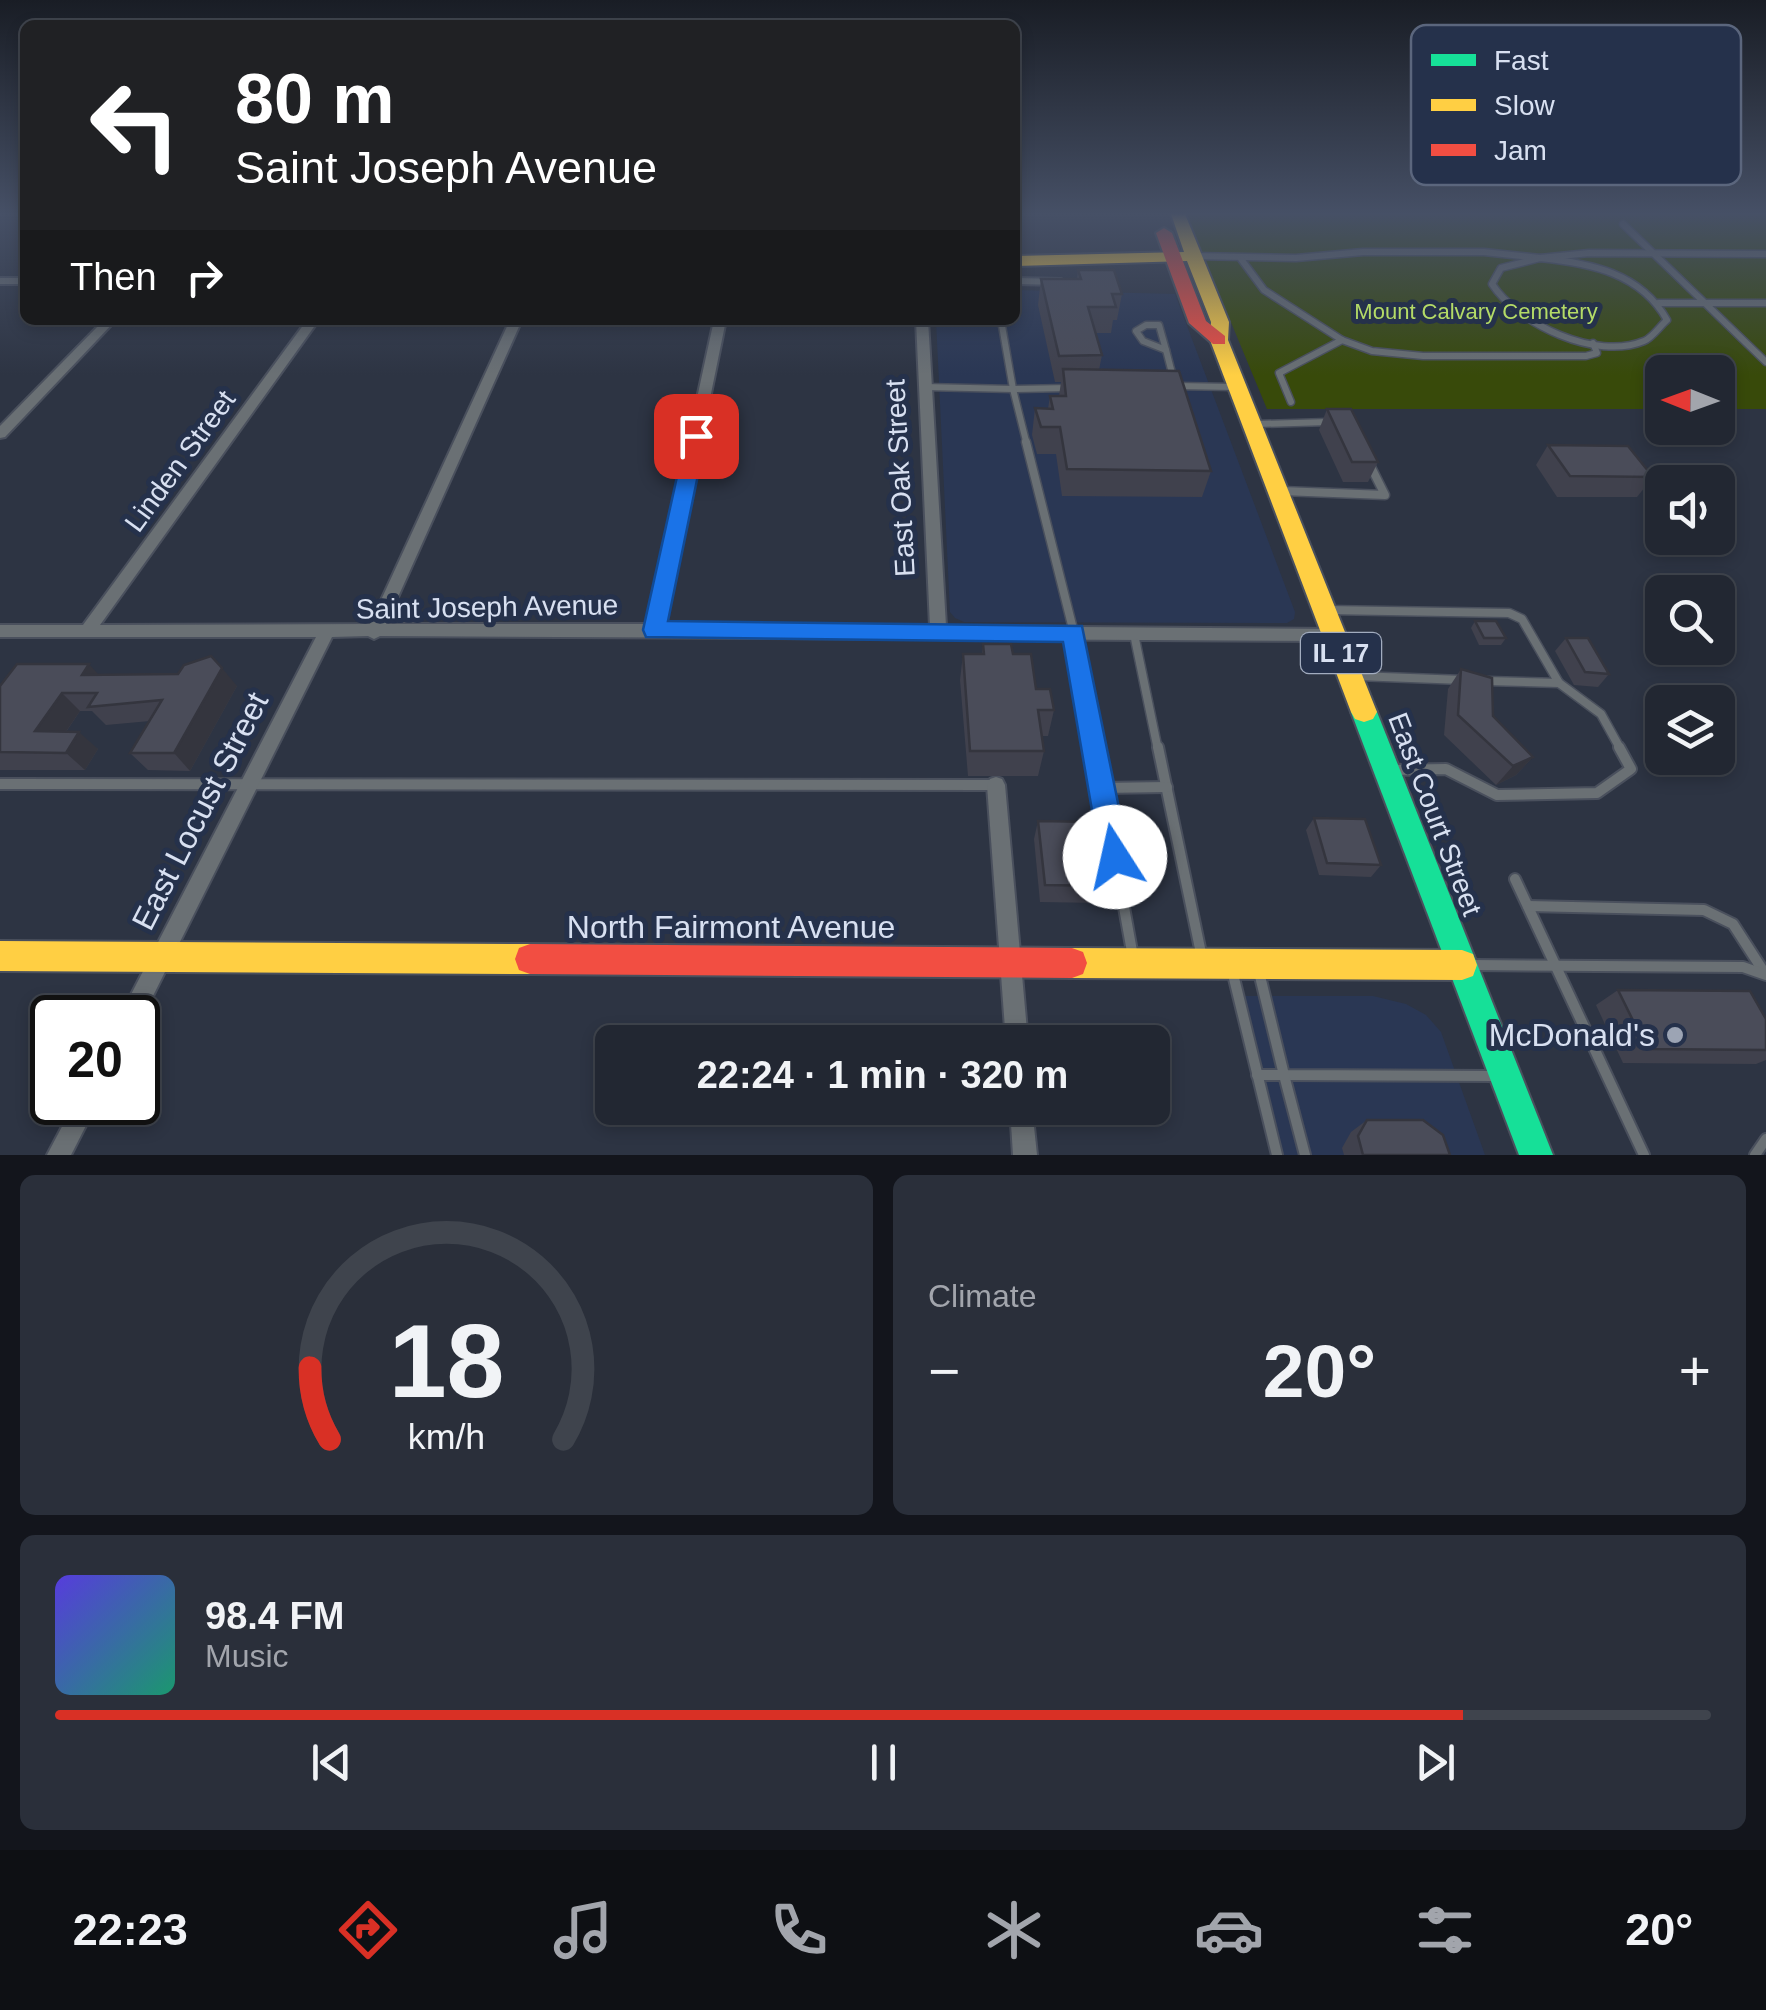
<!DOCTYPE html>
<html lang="en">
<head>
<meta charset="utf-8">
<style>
  :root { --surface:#222732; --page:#2a2f3a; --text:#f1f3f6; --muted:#a2a5ac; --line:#3f444d; --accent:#d93025 }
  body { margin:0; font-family:Helvetica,sans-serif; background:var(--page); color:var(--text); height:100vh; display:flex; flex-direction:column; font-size:38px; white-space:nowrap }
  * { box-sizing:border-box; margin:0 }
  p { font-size:32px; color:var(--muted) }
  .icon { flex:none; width:55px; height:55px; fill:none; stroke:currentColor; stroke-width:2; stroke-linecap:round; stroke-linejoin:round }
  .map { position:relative; height:1155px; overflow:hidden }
  .drawer { display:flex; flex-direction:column; gap:20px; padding:20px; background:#13151c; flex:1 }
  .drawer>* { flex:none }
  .top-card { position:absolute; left:20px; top:20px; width:1000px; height:305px; border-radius:15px; box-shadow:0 5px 15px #0003,0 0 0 2px var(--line); background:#202124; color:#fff; overflow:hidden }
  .needle { width:65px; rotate:271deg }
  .controls { position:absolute; left:1645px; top:355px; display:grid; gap:20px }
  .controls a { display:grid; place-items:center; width:90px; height:90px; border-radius:15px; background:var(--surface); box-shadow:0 5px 15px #0003,0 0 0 2px var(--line); font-size:50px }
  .speed { position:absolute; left:30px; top:995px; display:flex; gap:20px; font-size:50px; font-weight:700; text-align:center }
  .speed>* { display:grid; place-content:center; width:130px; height:130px; border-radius:50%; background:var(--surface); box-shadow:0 5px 15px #0003,0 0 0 2px var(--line); line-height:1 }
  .speed .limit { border:5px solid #111; border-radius:15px; background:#fff; color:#111 }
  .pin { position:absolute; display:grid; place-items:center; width:85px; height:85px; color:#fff; margin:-42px; border-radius:20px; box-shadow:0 5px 15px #0006 }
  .me { position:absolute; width:110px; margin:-55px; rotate:350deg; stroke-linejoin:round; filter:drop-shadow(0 0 8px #0008) }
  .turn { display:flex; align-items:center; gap:35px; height:210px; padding:0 50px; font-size:45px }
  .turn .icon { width:130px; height:130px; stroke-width:2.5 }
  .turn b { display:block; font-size:70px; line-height:85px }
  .then { display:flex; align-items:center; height:95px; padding:0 50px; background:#0003; gap:20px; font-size:38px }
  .big { font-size:75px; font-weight:700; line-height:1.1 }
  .drawer .tile { flex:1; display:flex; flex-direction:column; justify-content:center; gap:15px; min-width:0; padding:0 35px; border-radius:15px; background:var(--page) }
  .drawer .dial { align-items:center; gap:0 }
  .dial svg { height:260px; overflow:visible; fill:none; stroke:var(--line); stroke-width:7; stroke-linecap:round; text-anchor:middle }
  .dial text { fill:var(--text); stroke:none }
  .song { display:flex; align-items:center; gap:30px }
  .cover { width:120px; height:120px; border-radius:15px; background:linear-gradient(135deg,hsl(250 70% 55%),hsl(160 70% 35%)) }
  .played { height:10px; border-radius:5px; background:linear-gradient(90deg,var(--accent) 85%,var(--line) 85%) }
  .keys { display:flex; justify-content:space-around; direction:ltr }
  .heat { display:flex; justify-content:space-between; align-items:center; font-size:55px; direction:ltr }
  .drawer .tiles { flex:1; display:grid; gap:20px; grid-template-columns:1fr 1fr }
  .tile:last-child { grid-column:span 2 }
  .trip { position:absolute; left:595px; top:1025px; width:575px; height:100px; border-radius:15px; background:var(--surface); box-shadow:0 5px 15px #0003,0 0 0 2px var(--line); font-weight:700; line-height:100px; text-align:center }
  .menu { display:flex; height:160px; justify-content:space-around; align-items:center; background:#0e1014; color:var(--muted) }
  .menu .icon { width:70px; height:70px }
  .menu .selected { color:var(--accent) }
  .menu b { font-size:45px; color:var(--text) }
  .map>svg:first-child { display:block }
</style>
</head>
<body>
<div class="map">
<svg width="1766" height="1155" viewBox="0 0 1766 1155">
  <rect width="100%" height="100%" fill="#2d3443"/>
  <g fill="#2a3754">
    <polygon points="1015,290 1175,294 1295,612 1294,619 1287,623 964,622 955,618 950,612 936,320 1015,320"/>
    <polygon points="1244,996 1373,996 1406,1004 1426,1015 1441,1032 1485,1155 1283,1155"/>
  </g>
  <polygon fill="#384a0a" points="1186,214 1766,214 1766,409 1718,409 1718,372 1662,372 1662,409 1267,409"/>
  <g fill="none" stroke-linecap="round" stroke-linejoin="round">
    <defs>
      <g id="lane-far2">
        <polyline points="1623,224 1766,362"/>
        <polyline points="1193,256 1296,258 1363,252 1484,252 1540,258 1589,253 1766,254"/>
        <path d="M1540,258C1590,263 1641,273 1667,320C1660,326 1652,338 1644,341C1596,361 1518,324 1492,284L1501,268Z"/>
        <polyline points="1241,259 1264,290 1342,340 1372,351 1423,356 1586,356 1597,353 1593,343"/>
        <polyline points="1658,303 1766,303"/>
        <polyline points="1001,320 1013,389 1068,388"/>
        <polygon points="1146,325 1159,325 1166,350 1143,341 1136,331"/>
        <polyline points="1166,350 1173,377"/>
        <polyline points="1177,386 1233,387"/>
        <polyline points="925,387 1013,389 1027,445"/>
        <polyline points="1291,402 1279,373 1342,340"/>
        <polyline points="1257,424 1328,422"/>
      </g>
      <g id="lane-far1">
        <polyline points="1026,442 1074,633 1095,750"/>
        <polyline points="1282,491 1385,495 1370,465"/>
        <polyline points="1327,610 1509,613 1522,619 1559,683"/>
        <polyline points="1134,634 1158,750"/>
        <polyline points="1357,676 1463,680"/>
        <polyline points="1487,681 1559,683 1601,714 1621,750"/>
      </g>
      <g id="lane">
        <polyline points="1095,747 1133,957"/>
        <polyline points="1158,747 1202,958"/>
        <polyline points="1391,770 1446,769 1497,795 1597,793 1631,769 1619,747"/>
        <polyline points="0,784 996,785"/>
        <polyline points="1102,788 1167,787"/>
        <polyline points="1515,879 1644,1155"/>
        <polyline points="1528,906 1704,910 1733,924 1764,972"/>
        <polyline points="1472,965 1743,967 1766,975"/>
        <polyline points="1232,970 1277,1155"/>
        <polyline points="1259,972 1284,1075 1494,1076"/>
        <polyline points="1257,1075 1284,1075 1305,1155"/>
        <polyline points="1755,1155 1766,1139"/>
      </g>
      <g id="street">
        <rect x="0" y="278" width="25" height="6"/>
        <polygon points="1015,278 1061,279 1066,282 1061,285 1015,284"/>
        <polygon points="104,320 116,320 5,437 0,438 0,426"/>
        <polygon points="307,320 319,320 100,625 370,624 510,320 522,320 386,624 648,624 714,320 726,320 664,624 930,626 916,320 928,320 946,626 1334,629 1340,631 1342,635 1340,639 1334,641 380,636 374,639 368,636 332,637 138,1026 138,1018 121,1018 123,1010 316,637 0,637 0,625 83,625"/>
        <polygon points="996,777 1002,779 1005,785 1028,1042 1006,1042 987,785 990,779"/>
        <polygon points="75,1102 98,1102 71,1155 47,1155"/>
        <polygon points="1010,1108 1032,1108 1037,1155 1013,1155"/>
      </g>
      <polygon id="fast" points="1364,702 1373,705 1377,712 1553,1155 1519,1155 1351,712 1355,705"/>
      <g id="slow">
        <polygon points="1171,214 1185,214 1229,322 1228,340 1377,712 1373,719 1364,722 1355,719 1351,712 1210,340 1211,322 1187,261 1015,266 1015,256 1184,252"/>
        <polygon points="0,941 530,944 541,948 545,959 541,970 530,974 0,971"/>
        <polygon points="1072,948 1462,950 1473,954 1477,965 1473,976 1462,980 1072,978 1061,974 1057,963 1061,952"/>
      </g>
      <g id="jam">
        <polygon points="1164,228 1172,233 1206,321 1225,336 1225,344 1213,344 1189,323 1156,233"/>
        <polygon points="530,944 1072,948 1083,952 1087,963 1083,974 1072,978 530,974 519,970 515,959 519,948"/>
      </g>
    </defs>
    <use href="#lane-far2" stroke="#4a505d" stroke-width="9"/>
    <use href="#lane-far1" stroke="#4a505d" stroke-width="11"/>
    <use href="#lane" stroke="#4a505d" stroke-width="14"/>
    <use href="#street" stroke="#4a505d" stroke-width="4"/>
    <use href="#fast" stroke="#4a505d" stroke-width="4"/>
    <use href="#slow" stroke="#4a505d" stroke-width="4"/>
    <use href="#jam" stroke="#4a505d" stroke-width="4"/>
    <use href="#lane-far2" stroke="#6a7074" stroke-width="6"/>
    <use href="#lane-far1" stroke="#6a7074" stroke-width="8"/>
    <use href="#lane" stroke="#6a7074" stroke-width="10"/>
    <use href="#street" fill="#6a7074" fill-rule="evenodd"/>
    <use href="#fast" fill="#16e098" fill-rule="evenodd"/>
    <use href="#slow" fill="#ffcf43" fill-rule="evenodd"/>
    <use href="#jam" fill="#f24e42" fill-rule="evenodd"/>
  </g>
  <g fill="#40414d">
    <polygon points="1078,270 1122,294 1117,320 1113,320 1111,333 1096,333 1102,355 1099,370 1211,471 1202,497 1062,496 1056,454 1037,454 1032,435 1035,408 1048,409 1050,396 1059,396 1061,382 1055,382 1038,305 1041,279 1077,279"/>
    <polygon points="1327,409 1378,462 1368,482 1343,482 1319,430"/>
    <polygon points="1548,445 1653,477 1637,497 1557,497 1536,465"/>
    <polygon points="1475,621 1506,638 1501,645 1479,645 1471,628"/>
    <polygon points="1566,638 1609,674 1598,687 1574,685 1555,651"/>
    <polygon points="983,644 1013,654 1036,689 1054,710 1048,736 1042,736 1044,751 1038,776 968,776 960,680 963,654 982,654"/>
    <polygon points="1461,669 1493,716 1533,757 1516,775 1496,785 1444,735 1448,689"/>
    <polygon points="99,675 237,686 190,771 148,770 130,753 150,721 106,725 92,711 80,711 66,732 98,749 85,770 0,770 0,686"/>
    <polygon points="1314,818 1381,865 1371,877 1319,875 1306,830"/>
    <polygon points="1038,821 1106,886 1100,903 1040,902 1034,839"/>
    <polygon points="1618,990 1766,1019 1766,1060 1756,1064 1623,1063 1596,1005"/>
    <polygon points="1367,1120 1450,1155 1344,1155 1342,1148 1351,1132"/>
  </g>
  <g fill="#34353e">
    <polygon points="89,664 106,683 82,675"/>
    <polygon points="222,668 237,686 190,771 174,753"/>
    <polygon points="62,693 80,711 54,749 35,731"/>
    <polygon points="79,732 98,749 85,770 66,753"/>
    <polygon points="1533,757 1516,775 1496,785 1513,766"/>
  </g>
  <g fill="#4a4c59" stroke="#34353e" stroke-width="2.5">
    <polygon points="1078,270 1114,270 1122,294 1112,294 1116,307 1088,307 1102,355 1059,356 1041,279 1081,279"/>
    <polygon points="1063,369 1179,371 1211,471 1067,469 1060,427 1041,427 1035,408 1053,409 1050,396 1066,396"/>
    <polygon points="1327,409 1351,409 1378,462 1352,462"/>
    <polygon points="1548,445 1628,446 1653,477 1570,476"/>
    <polygon points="1475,621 1496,621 1506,638 1484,638"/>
    <polygon points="1566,638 1588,638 1609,674 1585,672"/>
    <polygon points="983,644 1011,644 1013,654 1031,654 1036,689 1050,689 1054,710 1038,710 1044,751 970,751 963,654 984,654"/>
    <polygon points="211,656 222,668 174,753 130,753 162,700 88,707 97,693 62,693 35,731 79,732 66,753 0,752 0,686 17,664 89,664 82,675 178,674 184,665"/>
    <polygon points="1461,669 1492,678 1493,716 1533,757 1513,766 1458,715"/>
    <polygon points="1314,818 1365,819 1381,865 1327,863"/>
    <polygon points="1038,821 1097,822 1106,886 1045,885"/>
    <polygon points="1618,990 1750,991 1766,1019 1766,1050 1647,1049"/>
    <polygon points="1367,1120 1423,1120 1443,1135 1450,1155 1363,1155 1358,1136"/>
  </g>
  <linearGradient id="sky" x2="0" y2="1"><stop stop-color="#191d25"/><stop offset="0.57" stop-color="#465066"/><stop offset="1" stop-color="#465066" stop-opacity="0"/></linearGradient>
  <rect width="1766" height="375" fill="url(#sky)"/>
  <polygon fill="#1a73e8" stroke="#114b97" stroke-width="2.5" points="696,430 706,436 668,621 1082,626 1129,857 1125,867 1115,871 1105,867 1100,857 1063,642 646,637 643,630 686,436"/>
  <circle fill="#9ca4b4" stroke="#25314b" stroke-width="4" cx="1675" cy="1035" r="10"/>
  <g text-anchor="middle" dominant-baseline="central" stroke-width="10" stroke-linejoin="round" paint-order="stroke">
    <g font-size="22" fill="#b4db67" stroke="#25314b">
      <text x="1476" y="311">Mount Calvary Cemetery</text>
    </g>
    <rect fill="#25314b" stroke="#a2acbf" stroke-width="2.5" x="1301" y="633" width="80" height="40" rx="8"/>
    <g font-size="25" font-weight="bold" fill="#d8e0f1">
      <text x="1341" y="653">IL 17</text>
    </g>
    <g font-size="28" fill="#d8e0f1" stroke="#25314b">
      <text transform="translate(180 461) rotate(-54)">Linden Street</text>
      <text transform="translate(900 478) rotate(-93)">East Oak Street</text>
      <text transform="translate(487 607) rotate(-1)">Saint Joseph Avenue</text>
      <text transform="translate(1435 814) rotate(69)">East Court Street</text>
    </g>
    <g font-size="32" fill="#d8e0f1" stroke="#25314b">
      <text transform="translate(200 811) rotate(-63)">East Locust Street</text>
      <text x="731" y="927">North Fairmont Avenue</text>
    </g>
    <g font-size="32" fill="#d8e0f1" stroke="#25314b" text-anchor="end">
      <text x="1655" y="1035">McDonald's</text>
    </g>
  </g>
  <rect x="1411" y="25" width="330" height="160" rx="15" fill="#25314b" stroke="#5b667d" stroke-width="2.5"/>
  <rect x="1431" y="54" width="45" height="12" fill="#16e098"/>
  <rect x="1431" y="99" width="45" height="12" fill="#ffcf43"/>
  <rect x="1431" y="144" width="45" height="12" fill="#f24e42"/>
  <g font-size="28" fill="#d8e0f1">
    <text x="1494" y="70">Fast</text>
    <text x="1494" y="115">Slow</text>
    <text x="1494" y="160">Jam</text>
  </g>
</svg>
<div class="controls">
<a><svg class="needle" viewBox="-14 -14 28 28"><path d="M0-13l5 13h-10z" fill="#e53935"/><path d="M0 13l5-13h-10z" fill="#a2a5ac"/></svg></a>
<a><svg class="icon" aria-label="sound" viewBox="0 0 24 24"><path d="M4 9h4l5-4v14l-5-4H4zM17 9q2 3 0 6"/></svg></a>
<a><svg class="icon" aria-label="search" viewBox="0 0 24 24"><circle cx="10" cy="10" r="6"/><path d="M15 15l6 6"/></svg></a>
<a><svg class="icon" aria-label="layers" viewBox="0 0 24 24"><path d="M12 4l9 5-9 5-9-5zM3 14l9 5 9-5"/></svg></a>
</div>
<div class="speed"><div class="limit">20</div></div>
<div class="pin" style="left:696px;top:436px;background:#d93025"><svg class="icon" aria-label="arrive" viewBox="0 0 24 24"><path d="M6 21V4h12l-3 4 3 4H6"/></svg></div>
<svg class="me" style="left:1115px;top:857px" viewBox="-20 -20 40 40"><circle r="19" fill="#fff"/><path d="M0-13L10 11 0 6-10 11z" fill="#1a73e8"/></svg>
<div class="trip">22:24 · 1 min · 320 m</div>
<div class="top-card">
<div class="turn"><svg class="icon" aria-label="left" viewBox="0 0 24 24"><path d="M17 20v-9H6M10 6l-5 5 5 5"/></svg><div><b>80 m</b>Saint Joseph Avenue</div></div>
<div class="then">Then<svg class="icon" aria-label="right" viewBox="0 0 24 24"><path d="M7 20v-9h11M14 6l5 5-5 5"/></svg></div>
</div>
</div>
<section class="drawer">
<div class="tiles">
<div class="tile dial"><svg viewBox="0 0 100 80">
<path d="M14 69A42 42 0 1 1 86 69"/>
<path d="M14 69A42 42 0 0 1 8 47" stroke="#d93025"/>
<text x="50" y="56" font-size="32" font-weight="700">18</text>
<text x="50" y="72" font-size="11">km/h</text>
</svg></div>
<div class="tile"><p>Climate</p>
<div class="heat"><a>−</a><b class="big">20°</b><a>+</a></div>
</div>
<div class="tile">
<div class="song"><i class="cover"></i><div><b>98.4 FM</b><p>Music</p></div></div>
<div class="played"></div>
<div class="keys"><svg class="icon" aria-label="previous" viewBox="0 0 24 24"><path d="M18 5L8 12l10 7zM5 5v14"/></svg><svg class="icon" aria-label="pause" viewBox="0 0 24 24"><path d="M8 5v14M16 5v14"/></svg><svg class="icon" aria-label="next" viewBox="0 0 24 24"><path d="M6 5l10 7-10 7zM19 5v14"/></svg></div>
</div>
</div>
</section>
<nav class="menu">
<b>22:23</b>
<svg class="icon selected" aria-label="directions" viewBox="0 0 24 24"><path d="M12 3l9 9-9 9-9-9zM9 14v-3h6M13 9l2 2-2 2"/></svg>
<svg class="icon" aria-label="music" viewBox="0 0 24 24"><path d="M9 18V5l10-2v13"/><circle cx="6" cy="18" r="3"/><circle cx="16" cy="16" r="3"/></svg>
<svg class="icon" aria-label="phone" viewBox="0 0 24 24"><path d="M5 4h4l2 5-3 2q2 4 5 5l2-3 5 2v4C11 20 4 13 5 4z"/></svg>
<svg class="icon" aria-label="climate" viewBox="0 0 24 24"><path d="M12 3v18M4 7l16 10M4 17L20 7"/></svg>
<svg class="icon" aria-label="car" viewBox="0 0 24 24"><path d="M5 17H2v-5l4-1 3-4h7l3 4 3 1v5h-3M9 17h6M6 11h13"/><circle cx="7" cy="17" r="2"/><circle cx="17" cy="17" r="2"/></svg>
<svg class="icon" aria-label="filters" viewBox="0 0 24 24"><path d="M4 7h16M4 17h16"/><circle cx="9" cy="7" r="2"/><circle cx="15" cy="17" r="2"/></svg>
<b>20°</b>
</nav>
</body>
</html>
